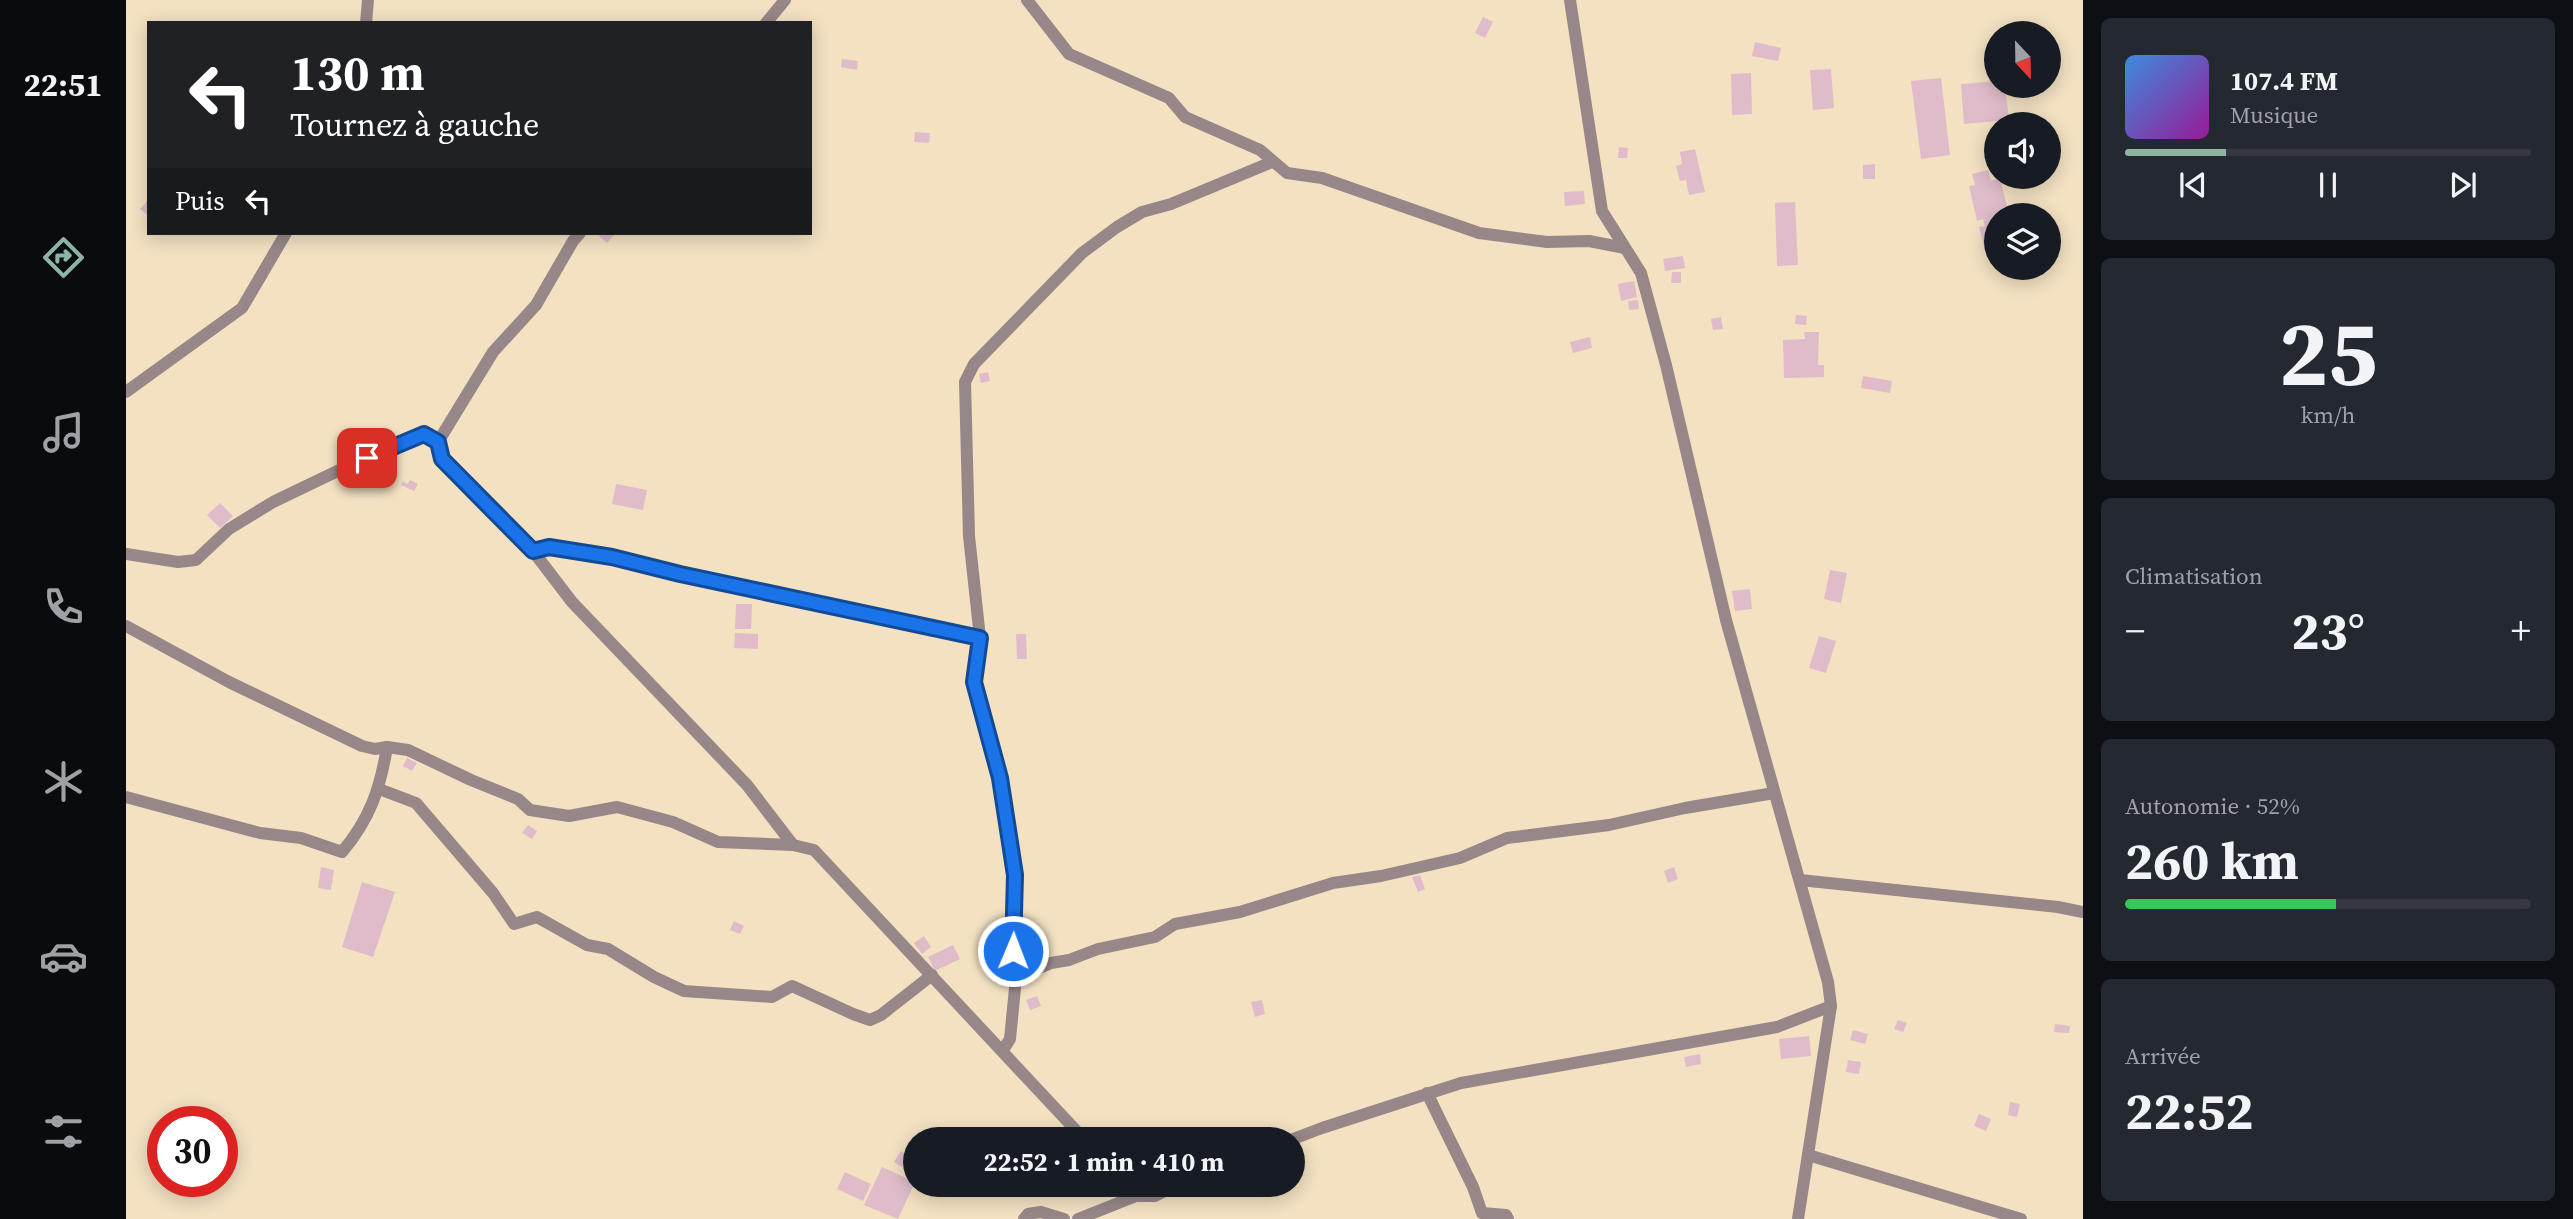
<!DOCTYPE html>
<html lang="fr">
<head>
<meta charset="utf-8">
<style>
  :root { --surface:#171b24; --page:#242831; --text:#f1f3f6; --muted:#9ea1a6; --line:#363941; --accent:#8cb6a3 }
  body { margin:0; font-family:"Source Serif 4",serif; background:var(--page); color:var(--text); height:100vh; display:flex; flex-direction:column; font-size:26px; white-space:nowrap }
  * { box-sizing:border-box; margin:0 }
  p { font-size:23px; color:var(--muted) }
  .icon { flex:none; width:38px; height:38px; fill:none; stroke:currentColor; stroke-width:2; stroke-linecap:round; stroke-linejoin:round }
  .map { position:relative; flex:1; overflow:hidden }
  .panel { display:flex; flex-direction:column; gap:18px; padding:18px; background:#0d0f14; width:490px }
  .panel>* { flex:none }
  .top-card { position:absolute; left:21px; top:21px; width:665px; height:214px; border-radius:0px; box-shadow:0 4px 18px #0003; background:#202124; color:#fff; overflow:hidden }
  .needle { width:46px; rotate:158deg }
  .fabs { position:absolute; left:1858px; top:21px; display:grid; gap:14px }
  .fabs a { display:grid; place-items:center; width:77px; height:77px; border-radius:50%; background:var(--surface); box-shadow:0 4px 18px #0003; font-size:35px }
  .speed { position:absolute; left:21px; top:1106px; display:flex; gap:14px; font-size:35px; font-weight:700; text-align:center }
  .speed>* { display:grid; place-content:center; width:91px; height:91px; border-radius:50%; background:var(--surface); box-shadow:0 4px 18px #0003; line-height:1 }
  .speed .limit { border:10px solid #d22; background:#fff; color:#111 }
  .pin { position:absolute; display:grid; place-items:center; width:60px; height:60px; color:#fff; margin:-30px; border-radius:14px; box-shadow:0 4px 10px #0006 }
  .me { position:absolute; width:77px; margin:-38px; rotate:1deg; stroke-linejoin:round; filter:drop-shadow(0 0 5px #0008) }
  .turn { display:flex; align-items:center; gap:24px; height:147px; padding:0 28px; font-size:32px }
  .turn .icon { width:91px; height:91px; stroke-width:2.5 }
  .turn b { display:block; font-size:49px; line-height:60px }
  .then { display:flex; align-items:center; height:66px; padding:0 28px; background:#0003; gap:14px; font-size:26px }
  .big { font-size:52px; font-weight:700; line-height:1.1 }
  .panel .widget { flex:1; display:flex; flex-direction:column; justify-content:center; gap:10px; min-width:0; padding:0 24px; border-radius:10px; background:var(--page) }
  .panel .dial { align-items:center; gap:0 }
  .dial b { font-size:91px; line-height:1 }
  .song { display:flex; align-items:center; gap:21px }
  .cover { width:84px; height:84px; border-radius:10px; background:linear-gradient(135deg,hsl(210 70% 55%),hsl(300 70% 35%)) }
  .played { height:7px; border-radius:4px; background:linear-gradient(90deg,var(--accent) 25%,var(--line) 25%) }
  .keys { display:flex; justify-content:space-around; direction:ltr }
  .heat { display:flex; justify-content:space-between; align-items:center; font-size:38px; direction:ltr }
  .charge { height:10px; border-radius:5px; background:linear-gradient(90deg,#34c759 52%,var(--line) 0) }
  .trip { position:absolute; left:777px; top:1127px; width:402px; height:70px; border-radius:35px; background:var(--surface); box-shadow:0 4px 18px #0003; font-weight:700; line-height:70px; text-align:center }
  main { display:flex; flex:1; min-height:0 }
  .dock { display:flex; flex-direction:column; width:126px; justify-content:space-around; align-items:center; background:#090b0e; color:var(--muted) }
  .dock .icon { width:49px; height:49px }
  .dock .on { color:var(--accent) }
  .dock b { font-size:32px; color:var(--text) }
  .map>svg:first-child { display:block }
</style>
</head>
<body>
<main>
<nav class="dock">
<b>22:51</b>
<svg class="icon on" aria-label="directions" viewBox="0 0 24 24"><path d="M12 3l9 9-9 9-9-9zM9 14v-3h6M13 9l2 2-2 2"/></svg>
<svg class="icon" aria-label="music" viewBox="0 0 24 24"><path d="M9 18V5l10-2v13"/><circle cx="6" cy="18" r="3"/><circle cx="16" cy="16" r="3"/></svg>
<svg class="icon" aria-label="phone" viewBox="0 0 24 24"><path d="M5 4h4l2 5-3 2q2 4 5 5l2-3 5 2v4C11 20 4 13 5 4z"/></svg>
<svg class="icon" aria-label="climate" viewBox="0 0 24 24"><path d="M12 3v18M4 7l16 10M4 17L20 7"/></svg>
<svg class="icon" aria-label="car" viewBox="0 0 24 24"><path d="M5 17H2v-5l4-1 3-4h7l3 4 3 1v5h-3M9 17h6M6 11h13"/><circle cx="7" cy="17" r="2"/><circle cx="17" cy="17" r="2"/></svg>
<svg class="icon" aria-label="filters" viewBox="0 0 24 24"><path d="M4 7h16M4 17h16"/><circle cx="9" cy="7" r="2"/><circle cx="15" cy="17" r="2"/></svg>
</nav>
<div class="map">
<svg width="1957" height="1219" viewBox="0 0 1957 1219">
  <rect width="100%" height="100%" fill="#f3e1c2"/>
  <g fill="#e0bcca">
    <polygon points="1357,17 1367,22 1359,38 1349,33"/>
    <polygon points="1629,42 1655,48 1652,61 1626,56"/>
    <polygon points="716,59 732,61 731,70 715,67"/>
    <polygon points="1705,69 1708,108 1687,110 1684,70"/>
    <polygon points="1625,73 1626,114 1606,115 1605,74"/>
    <polygon points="1815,78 1824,155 1795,159 1785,81"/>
    <polygon points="1871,81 1871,86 1879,86 1883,120 1838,124 1835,84"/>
    <polygon points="789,132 804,133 803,143 788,142"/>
    <polygon points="1493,147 1502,148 1501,158 1492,158"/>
    <polygon points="1569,149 1579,192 1563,195 1560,180 1554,181 1550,166 1556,164 1554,152"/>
    <polygon points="1749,164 1749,179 1737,179 1737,165"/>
    <polygon points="1862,170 1865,181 1874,178 1883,214 1871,215 1871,256 1866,257 1864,249 1859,250 1853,227 1859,226 1857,219 1851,221 1843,186 1849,185 1846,174"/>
    <polygon points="1458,191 1459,204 1439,206 1438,192"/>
    <polygon points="23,199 23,216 14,209"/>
    <polygon points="1669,202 1672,265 1651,266 1649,203"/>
    <polygon points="475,233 490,233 481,243 473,236"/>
    <polygon points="1557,256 1559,268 1539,271 1537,259"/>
    <polygon points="1546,272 1555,272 1555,283 1545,283"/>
    <polygon points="1508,281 1511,297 1495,301 1492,284"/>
    <polygon points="1512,300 1513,309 1503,310 1502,301"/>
    <polygon points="1670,315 1681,316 1680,325 1669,324"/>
    <polygon points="1595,317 1597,329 1587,330 1585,319"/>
    <polygon points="1678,332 1693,332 1692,365 1698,365 1698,377 1658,378 1657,340 1679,339"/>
    <polygon points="1464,337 1466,348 1447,353 1444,342"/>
    <polygon points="862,372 864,381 855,383 853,374"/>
    <polygon points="1737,376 1766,381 1764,393 1735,388"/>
    <polygon points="284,480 292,484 288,491 275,485 277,481 281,484"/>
    <polygon points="490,484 521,490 517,510 486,504"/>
    <polygon points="94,503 107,516 94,528 81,515"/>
    <polygon points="1704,570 1721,573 1715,603 1698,599"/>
    <polygon points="1624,589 1626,609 1609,611 1606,591"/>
    <polygon points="610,604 626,604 625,629 609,629"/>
    <polygon points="609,633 632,634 632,649 608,648"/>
    <polygon points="890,634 900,634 901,659 891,659"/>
    <polygon points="1693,636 1710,641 1700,673 1683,668"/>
    <polygon points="281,758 291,763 286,771 277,766"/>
    <polygon points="402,825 411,831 406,839 396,833"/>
    <polygon points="195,867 208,870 205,890 192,888"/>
    <polygon points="1548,867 1552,879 1542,883 1538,871"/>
    <polygon points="1294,875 1299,889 1292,892 1286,877"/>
    <polygon points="236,882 269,892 247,957 216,947"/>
    <polygon points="608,921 618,926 614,934 604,930"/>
    <polygon points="798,936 805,947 796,954 788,943"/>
    <polygon points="871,941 875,952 866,956 862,945"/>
    <polygon points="827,945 834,959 809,971 802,957"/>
    <polygon points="911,996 915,1006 904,1010 900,1000"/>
    <polygon points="1136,1000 1139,1014 1129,1017 1125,1002"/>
    <polygon points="1772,1020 1781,1023 1777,1032 1768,1029"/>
    <polygon points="1929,1024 1944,1026 1943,1033 1928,1032"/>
    <polygon points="1727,1030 1742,1034 1739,1044 1724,1040"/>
    <polygon points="1683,1036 1685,1056 1655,1059 1653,1039"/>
    <polygon points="1574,1054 1575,1064 1560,1067 1558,1057"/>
    <polygon points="1722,1060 1735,1062 1733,1074 1720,1072"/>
    <polygon points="1884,1102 1894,1104 1891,1117 1882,1115"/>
    <polygon points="1853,1114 1865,1119 1860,1131 1848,1126"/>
    <polygon points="775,1151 783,1156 776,1167 768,1162"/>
    <polygon points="756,1167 789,1182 772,1219 738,1205"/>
    <polygon points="719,1172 745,1184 737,1201 711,1189"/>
  </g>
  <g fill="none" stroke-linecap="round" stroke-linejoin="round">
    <g stroke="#978789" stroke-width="12">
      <polyline points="901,0 943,54 1043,98 1059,117 1134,150 1161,173 1196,178 1353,233 1421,242 1463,241 1499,248"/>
      <polyline points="1444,0 1476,211 1515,273 1540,365 1600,620 1702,982 1705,1006 1672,1219"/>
      <polyline points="240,23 242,0"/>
      <polyline points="640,23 659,0"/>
      <polyline points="0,392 116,308 160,233"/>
      <polyline points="312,442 367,352 410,305 447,241 454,233"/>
      <path d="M407,551C450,542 511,564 554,574C653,598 754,620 854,638"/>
      <polyline points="0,554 52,562 70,560 103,529 147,502 224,465 298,434 312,442 316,459 407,551 446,602 621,785 667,845"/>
      <polyline points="0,626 103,682 236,746 249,749 261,747 282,750 345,780 392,799 404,810 443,816 491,807 547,822 592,842 667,845 688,850 958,1139"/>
      <polyline points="253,789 290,803 367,893 388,924 411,917 461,945 482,949 528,977 558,991 646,997 666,986 727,1014 744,1020 755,1015 806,975"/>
      <path d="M0,797L134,833L175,838L216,852C244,819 254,789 261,747"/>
      <polyline points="1674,880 1932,907 1957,912"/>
      <polyline points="890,978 887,951 889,875 874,778 848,682 854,638 843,536 839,382 848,364 956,253 991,227 1016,212 1045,204 1146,162"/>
      <polyline points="877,1050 884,1039 890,978 925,963 943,960 972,949 1029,937 1049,924 1114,912 1207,883 1255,876 1334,858 1381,838 1483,825 1559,808 1648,793"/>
      <polyline points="1301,1093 1347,1187 1356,1213 1380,1215 1382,1219"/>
      <polyline points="1167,1139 1196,1128 1335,1083 1651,1027 1705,1006"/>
      <polyline points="1682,1155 1895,1219"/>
      <polyline points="1000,1185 1010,1196 1029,1196 1051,1185"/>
      <polyline points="898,1219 902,1214 915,1212 938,1219"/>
      <polyline points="952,1219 1010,1196"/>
    </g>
  </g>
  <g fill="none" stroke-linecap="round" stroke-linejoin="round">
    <defs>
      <polyline id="route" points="241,458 298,434 312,442 316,459 407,551 423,547 486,557 554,574 854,638 848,682 874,778 889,875 887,951"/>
    </defs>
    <use href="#route" stroke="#114b97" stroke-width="18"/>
    <use href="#route" stroke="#1a73e8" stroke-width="12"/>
  </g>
</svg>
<div class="fabs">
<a><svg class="needle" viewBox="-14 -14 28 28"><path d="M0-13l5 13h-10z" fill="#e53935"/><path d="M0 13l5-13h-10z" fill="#9ea1a6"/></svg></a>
<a><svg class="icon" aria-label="sound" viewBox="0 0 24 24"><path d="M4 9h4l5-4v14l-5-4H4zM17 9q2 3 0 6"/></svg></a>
<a><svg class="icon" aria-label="layers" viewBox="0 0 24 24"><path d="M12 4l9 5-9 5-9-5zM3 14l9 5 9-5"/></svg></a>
</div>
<div class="speed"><div class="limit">30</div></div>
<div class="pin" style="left:241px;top:458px;background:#d93025"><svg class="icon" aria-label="arrive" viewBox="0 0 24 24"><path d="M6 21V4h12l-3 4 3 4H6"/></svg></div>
<svg class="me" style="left:887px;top:951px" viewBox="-20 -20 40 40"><circle r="17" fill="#1a73e8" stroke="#fff" stroke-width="3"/><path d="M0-11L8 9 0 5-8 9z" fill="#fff"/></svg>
<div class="trip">22:52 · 1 min · 410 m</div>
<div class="top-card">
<div class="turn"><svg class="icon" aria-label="left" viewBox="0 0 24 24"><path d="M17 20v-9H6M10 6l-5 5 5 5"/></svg><div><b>130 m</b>Tournez à gauche</div></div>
<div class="then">Puis<svg class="icon" aria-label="left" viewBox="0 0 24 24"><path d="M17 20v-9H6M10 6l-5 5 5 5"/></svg></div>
</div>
</div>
<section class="panel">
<div class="widget">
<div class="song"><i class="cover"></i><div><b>107.4 FM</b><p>Musique</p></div></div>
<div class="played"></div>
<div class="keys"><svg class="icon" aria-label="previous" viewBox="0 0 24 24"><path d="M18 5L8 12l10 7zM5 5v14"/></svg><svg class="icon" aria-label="pause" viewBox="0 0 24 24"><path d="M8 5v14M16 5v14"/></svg><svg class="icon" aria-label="next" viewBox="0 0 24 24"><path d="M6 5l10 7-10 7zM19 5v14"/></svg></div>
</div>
<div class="widget dial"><b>25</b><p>km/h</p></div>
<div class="widget"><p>Climatisation</p>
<div class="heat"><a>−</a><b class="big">23°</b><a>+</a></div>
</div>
<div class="widget"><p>Autonomie · 52%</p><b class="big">260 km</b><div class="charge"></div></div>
<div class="widget"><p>Arrivée</p><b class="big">22:52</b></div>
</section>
</main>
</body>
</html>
